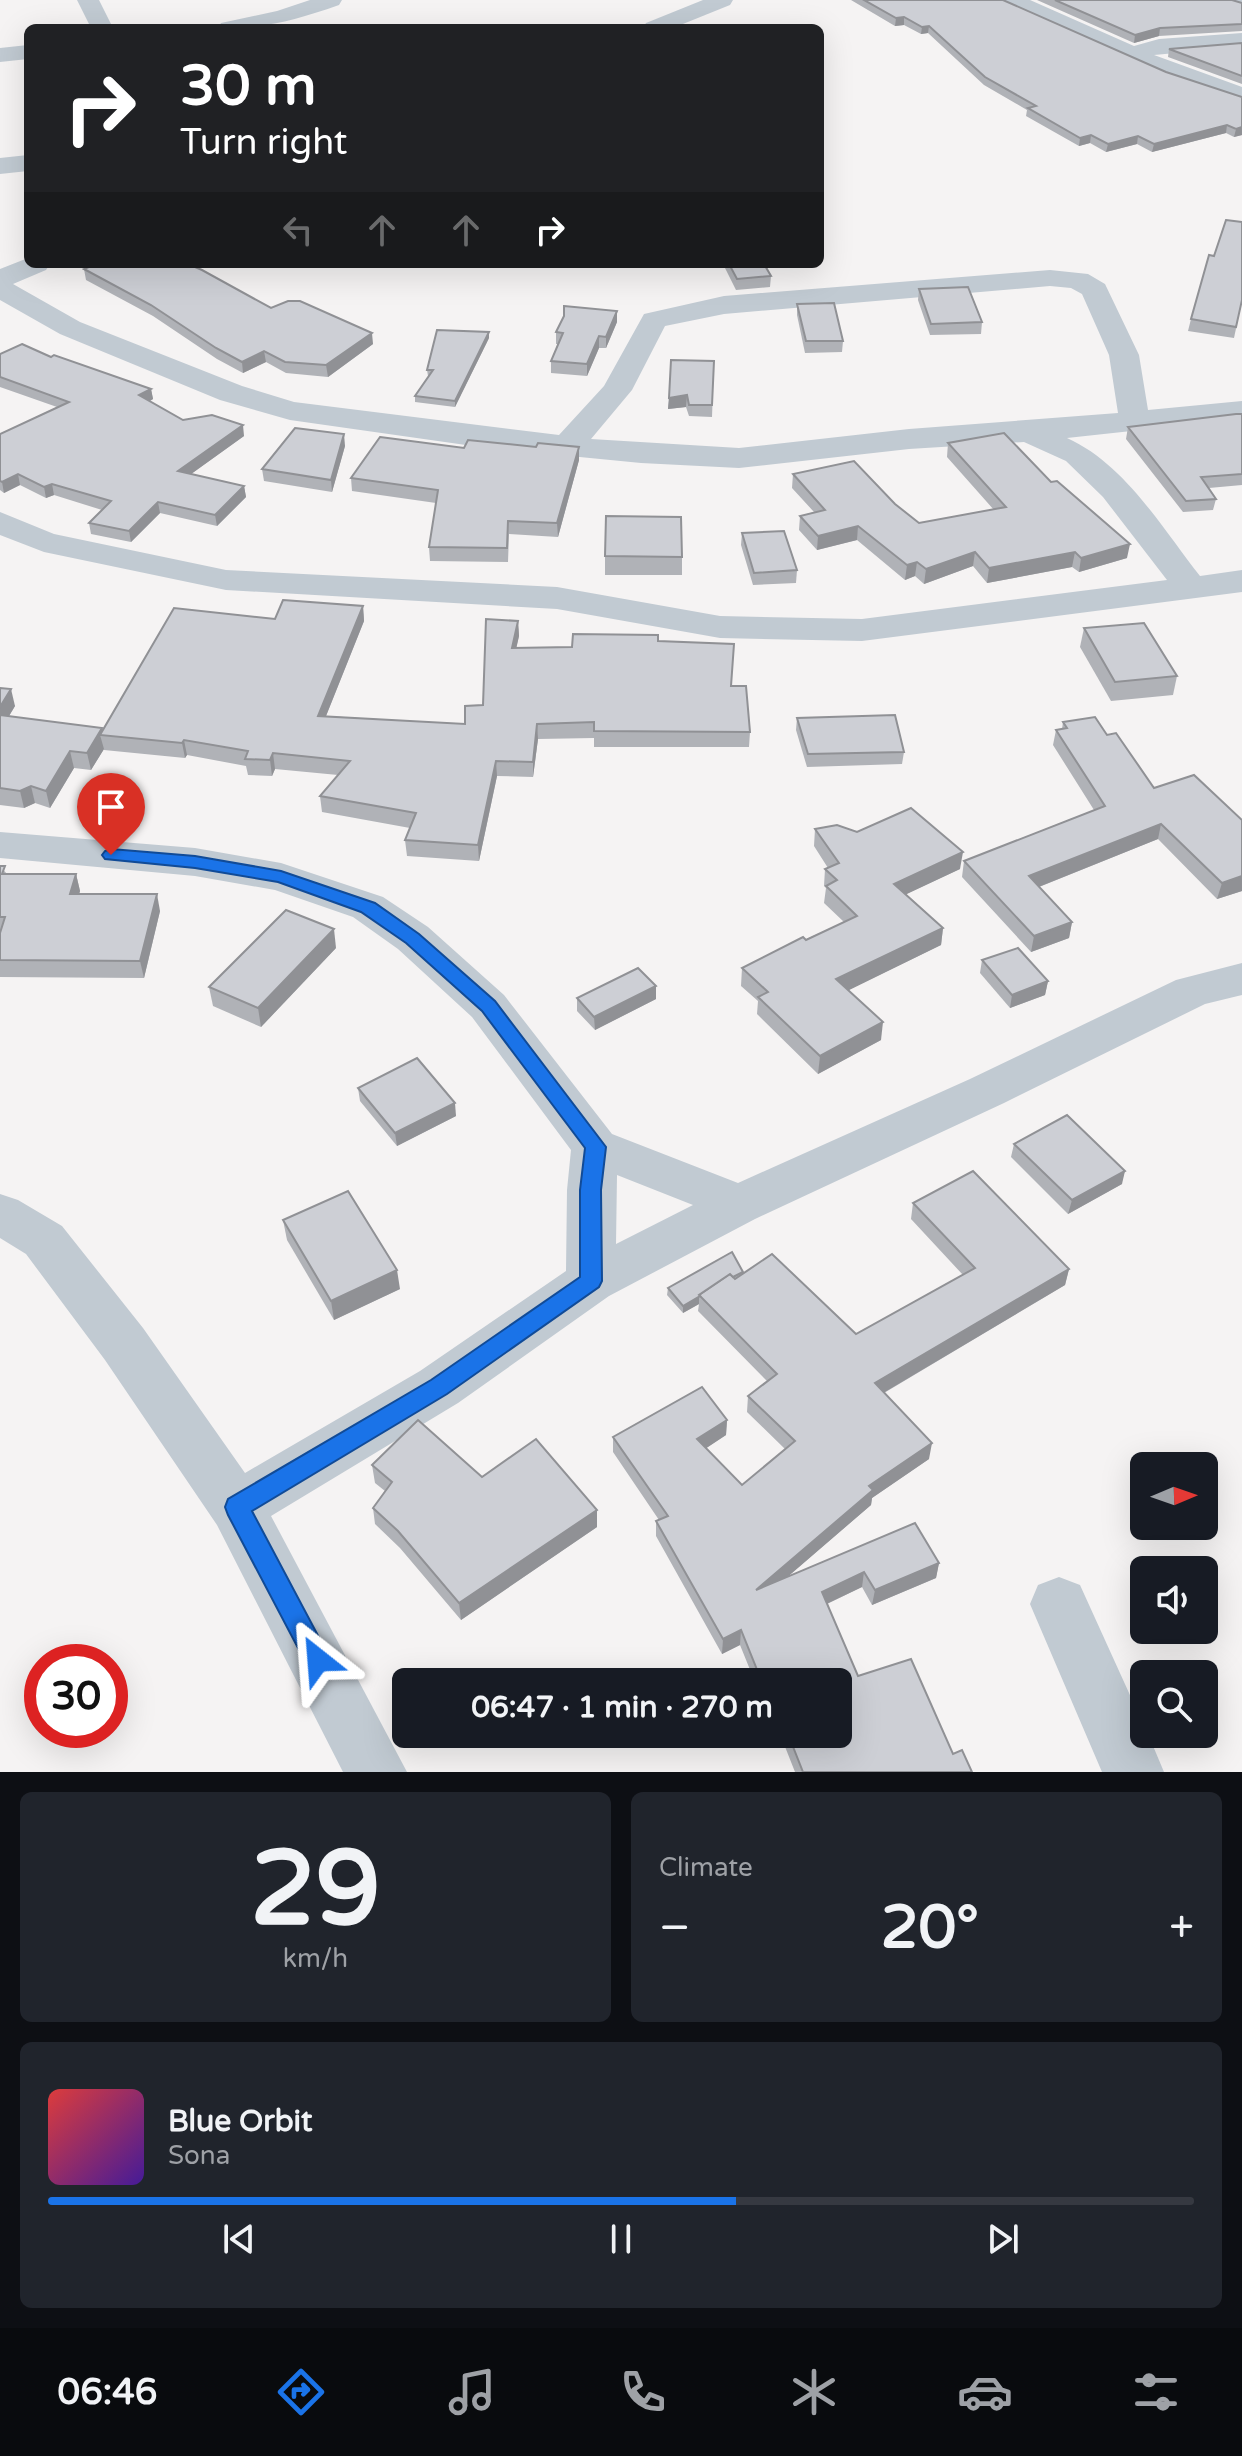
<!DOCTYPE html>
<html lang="en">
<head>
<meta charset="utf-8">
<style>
  :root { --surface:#171b24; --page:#20242c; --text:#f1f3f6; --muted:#9ea1a6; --line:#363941; --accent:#1a73e8 }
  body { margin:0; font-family:"Varela Round",sans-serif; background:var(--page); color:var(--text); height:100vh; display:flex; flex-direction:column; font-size:30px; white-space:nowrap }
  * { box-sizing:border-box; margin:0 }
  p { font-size:26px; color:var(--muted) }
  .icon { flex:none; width:44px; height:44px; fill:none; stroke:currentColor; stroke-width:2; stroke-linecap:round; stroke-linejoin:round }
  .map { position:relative; height:1772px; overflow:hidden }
  .panel { display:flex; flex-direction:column; gap:20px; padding:20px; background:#0d0f14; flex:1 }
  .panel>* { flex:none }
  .hud { position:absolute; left:24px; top:24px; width:800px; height:244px; border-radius:12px; box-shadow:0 8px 32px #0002; background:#202124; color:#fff; overflow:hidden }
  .needle { width:52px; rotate:88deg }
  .controls { position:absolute; left:1130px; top:1452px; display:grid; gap:16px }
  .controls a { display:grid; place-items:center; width:88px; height:88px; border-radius:12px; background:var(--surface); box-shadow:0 8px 32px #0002; font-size:40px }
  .speed { position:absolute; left:24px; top:1644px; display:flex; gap:16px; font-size:40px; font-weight:700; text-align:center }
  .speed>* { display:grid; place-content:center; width:104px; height:104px; border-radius:50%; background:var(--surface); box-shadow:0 8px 32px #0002; line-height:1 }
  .speed .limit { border:12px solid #d22; background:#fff; color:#111 }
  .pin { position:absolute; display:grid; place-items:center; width:68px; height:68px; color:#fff; margin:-82px -34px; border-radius:50% 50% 50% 0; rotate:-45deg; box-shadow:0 0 8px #0007 }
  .pin .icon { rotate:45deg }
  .me { position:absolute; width:88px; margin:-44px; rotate:332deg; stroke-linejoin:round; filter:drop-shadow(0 0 6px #0008) }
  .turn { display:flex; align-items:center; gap:28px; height:168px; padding:0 24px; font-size:36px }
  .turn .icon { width:104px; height:104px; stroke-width:2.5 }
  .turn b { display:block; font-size:56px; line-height:68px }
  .lanes { display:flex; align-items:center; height:76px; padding:0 24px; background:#0003; justify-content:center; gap:40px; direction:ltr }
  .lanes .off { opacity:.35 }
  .big { font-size:60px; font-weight:800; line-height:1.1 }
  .panel .card { flex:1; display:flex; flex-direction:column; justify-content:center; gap:12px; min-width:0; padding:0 28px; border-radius:12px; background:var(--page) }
  .panel .dial { align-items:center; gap:0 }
  .dial b { font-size:104px; line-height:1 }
  .song { display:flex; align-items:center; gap:24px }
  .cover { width:96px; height:96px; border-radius:12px; background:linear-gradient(135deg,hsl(0 70% 55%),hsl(260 70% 35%)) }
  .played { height:8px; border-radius:4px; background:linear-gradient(90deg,var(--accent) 60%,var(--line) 60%) }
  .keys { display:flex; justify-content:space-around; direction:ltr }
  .heat { display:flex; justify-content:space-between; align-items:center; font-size:44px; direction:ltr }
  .panel .tiles { flex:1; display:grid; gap:20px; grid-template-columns:1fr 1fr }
  .card:last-child { grid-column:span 2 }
  .trip { position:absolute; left:392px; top:1668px; width:460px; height:80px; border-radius:12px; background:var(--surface); box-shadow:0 8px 32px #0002; font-weight:800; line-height:80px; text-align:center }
  .menu { display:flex; height:128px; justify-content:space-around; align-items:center; background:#090b0e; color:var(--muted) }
  .menu .icon { width:56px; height:56px }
  .menu .selected { color:var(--accent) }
  .menu b { font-size:36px; color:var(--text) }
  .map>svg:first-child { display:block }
</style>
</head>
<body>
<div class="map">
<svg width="1242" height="1772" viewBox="0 0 1242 1772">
  <rect width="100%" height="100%" fill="#f5f3f3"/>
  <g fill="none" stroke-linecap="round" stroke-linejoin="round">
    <g fill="#c1cad2" fill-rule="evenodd">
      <polygon points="77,0 99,0 113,28 91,28"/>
      <path d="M310,0H342L339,5C293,21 267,28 218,28L221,23L277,11Z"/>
      <polygon points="703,0 733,0 730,5 673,28 643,28 646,23"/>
      <polygon points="1001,0 1030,0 1134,46 1159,39 1242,33 1242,47 1154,55 1242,87 1242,102 1166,77 1004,5"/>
      <polygon points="1227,0 1242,0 1242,9 1230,5"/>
      <polygon points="28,45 28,59 0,62 0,48"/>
      <polygon points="28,155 28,171 0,174 0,158"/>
      <path d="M28,258V264H50L46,270L13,284L80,322L242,386L294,402L559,435L604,386L644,314L724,296L1050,270L1088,274L1105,284L1139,355L1148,410L1242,401V419L1067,438C1125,464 1162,528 1200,576L1242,570V592L862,641L720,638L557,609L226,590L44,552L0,535V512L54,534L226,570L557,587L720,616L862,619L1167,580L1103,497L1066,461L1024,442L909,449L739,468L641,463L487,448L290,420L220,400L60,334L0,300V269ZM1050,286L1071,288L1082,294L1109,355L1118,413L909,429L739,448L591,439L632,390L665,326L724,314Z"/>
      <path d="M0,832L195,848L281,863L383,897L428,927L504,995L612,1134L738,1183L970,1079L1176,980L1242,963V995L1205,1004L1004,1103L755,1219L609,1296L458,1403L271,1516L407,1772H343L217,1525L105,1360L26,1254L0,1238V1194L18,1200L62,1226L143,1328L245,1473L420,1371L566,1271L567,1190L571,1150L472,1017L398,949L353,917L275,890L195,876L0,858ZM617,1175L693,1205L616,1244Z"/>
      <polygon points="1059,1577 1080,1585 1144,1726 1144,1734 1148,1734 1164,1772 1102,1772 1030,1604 1038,1585"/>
    </g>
  </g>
  <g fill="#b0b2b7">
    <polygon points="851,0 1003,0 1166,72 1242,135 1234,137 1226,133 1152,152 1137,144 1106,152 1090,143 1079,146 1026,116 1027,110 984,85 928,33 921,34 904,25 895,26"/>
    <polygon points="1037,0 1232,0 1242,3 1242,31 1159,36 1134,43"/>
    <polygon points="1242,43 1242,84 1168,57 1169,49"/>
    <polygon points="1214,256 1242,300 1234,338 1188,331 1191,319"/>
    <polygon points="723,264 764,264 771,276 770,287 736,290"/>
    <polygon points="84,269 271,308 373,344 328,377 286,373 266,362 243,373 217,359 153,316 86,280"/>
    <polygon points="919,289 982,322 981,334 930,335 918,300"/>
    <polygon points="797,304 843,341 842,352 805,353 797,315"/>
    <polygon points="617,311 617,322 606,348 599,348 587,376 551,373 551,361 559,344 556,344 556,332"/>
    <polygon points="489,338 455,407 415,402 415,396 429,376 428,376 427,370"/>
    <polygon points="0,354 51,357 151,389 153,399 150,401 183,420 244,436 191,474 244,486 246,497 217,526 160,513 131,542 91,534 89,523 102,510 54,495 46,498 20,485 4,493 0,490 0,434 57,407 0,387"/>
    <polygon points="714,361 712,417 689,416 686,407 668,409 669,398"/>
    <polygon points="1242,414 1242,485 1209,488 1216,499 1213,510 1183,512 1126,439 1128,427"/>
    <polygon points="948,443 1051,482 1127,558 1079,572 1072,567 987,583 973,566 924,584 915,576 905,580 857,540 817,550 799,530 800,516 814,512 792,488 793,474 895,504 919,523 994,510 947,457"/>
    <polygon points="345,446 332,492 264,481 262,469"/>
    <polygon points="464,448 579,460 558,537 509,534 508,562 430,561 429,547 436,503 352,491 351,478"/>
    <polygon points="742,533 797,570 796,583 753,585 741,545"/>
    <polygon points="605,556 682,557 682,575 605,575"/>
    <polygon points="363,606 364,621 326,716 465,724 483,705 518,621 519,636 516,648 572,647 658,641 731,686 750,732 749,747 594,747 594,738 538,739 533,777 497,776 479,861 407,856 405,840 410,828 322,812 320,796 338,775 275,769 272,776 248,775 246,766 187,755 185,758 104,750 104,749 91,770 74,768 50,808 35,803 24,808 0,805 0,688 15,706 9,716 102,728 103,731 275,619"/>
    <polygon points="1084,628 1177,676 1173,695 1111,701 1080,647"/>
    <polygon points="797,718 904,752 902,764 807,767 796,730"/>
    <polygon points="1063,722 1107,735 1154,788 1242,820 1242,891 1217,899 1158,839 1039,887 1072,922 1069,938 1031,952 962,877 964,861 1094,810 1053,745 1056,730 1062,729"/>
    <polygon points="815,829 960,869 906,894 943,928 941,945 848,990 881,1040 818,1074 757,1014 758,1001 741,986 742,968 844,922 824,903 826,888 824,886 825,869 828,868 814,846"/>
    <polygon points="0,866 7,874 76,874 80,891 79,894 160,911 144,978 0,977"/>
    <polygon points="336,948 261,1027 213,1006 209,987"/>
    <polygon points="982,960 1048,981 1045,995 1010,1008 980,973"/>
    <polygon points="577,998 656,999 595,1030 577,1011"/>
    <polygon points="358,1088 456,1116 397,1146 360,1101"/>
    <polygon points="1014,1144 1122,1184 1068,1214 1011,1157"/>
    <polygon points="913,1203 1069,1269 1065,1285 884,1393 929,1459 872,1498 871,1505 788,1576 939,1563 936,1578 872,1605 862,1587 827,1604 858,1676 953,1754 972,1772 795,1772 780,1734 838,1734 838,1682 755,1682 740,1645 722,1654 656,1536 656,1521 659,1520 613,1452 613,1437 727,1420 726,1435 706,1448 742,1485 785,1449 747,1412 748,1396 767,1381 698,1311 699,1304 683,1313 667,1295 668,1288 743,1272 856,1334 963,1275 911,1219"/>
    <polygon points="283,1220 400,1289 334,1320 287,1240"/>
    <polygon points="372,1465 482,1477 597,1527 461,1620 400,1548 375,1524 373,1508 385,1491 375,1483"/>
  </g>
  <g fill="#909195">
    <polygon points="904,17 904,25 895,26 896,18"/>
    <polygon points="929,26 928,33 921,34 922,27"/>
    <polygon points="1160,28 1159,36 1134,43 1135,35"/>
    <polygon points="1227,125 1226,133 1152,152 1154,144"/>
    <polygon points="1242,127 1242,135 1234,137 1236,129"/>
    <polygon points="1091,135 1090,143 1079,146 1080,138"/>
    <polygon points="1138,136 1137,144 1106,152 1108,144"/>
    <polygon points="617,311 617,322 606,348 606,337"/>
    <polygon points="489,332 489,338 455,407 455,401"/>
    <polygon points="372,333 373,344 328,377 326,365"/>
    <polygon points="599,336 599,348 587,376 587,364"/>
    <polygon points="264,351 266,362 243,373 242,362"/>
    <polygon points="151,389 153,399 141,406 139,395"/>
    <polygon points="687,395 686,407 668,409 669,398"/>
    <polygon points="243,425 244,436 180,482 178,471"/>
    <polygon points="344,434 345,446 332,492 331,480"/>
    <polygon points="579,447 579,460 558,537 557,523"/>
    <polygon points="18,474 20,485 4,493 2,482"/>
    <polygon points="52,484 54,495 46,498 44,487"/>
    <polygon points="244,486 246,497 217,526 215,515"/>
    <polygon points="158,502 160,513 131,542 129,531"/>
    <polygon points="858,526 857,540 817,550 818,536"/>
    <polygon points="1130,544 1127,558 1079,572 1081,558"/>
    <polygon points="975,552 973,566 924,584 926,569"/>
    <polygon points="1075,552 1072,567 987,583 989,568"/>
    <polygon points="917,562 915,576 905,580 907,565"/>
    <polygon points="363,606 364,621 320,731 318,716"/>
    <polygon points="518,621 519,636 513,663 512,648"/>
    <polygon points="11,689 15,706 0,731 0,707"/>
    <polygon points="537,724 538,739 533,777 533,762"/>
    <polygon points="102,728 103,735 100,735 104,749 91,770 87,753"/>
    <polygon points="184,740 187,755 185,758 182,743"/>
    <polygon points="70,751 74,768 50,808 46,791"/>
    <polygon points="273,753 275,769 272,776 270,760"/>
    <polygon points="496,761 497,776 479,861 478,845"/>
    <polygon points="31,786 35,803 24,808 20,791"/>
    <polygon points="1161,824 1158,839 1026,892 1029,876"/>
    <polygon points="963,852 960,869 892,901 894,884"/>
    <polygon points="76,874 80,891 74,911 70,894"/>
    <polygon points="1242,876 1242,891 1217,899 1222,883"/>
    <polygon points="157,894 160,911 144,978 140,961"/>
    <polygon points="1072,922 1069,938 1031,952 1034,936"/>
    <polygon points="943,928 941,945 835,997 836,979"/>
    <polygon points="334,929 336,948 261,1027 258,1008"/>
    <polygon points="1048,981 1045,995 1010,1008 1012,995"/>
    <polygon points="656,986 656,999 595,1030 594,1017"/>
    <polygon points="883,1022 881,1040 818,1074 820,1056"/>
    <polygon points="455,1103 456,1116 397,1146 395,1133"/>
    <polygon points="1125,1171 1122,1184 1068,1214 1072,1200"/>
    <polygon points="1069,1269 1065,1285 873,1399 875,1383"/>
    <polygon points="397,1270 400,1289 334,1320 331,1301"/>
    <polygon points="699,1297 699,1304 683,1313 683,1306"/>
    <polygon points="727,1420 726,1435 696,1455 697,1439"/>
    <polygon points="932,1443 929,1459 872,1498 871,1505 755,1605 756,1590 869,1486"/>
    <polygon points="597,1510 597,1527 461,1620 459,1603"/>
    <polygon points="939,1563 936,1578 872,1605 875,1590"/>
    <polygon points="864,1572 862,1587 820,1607 822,1592"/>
    <polygon points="741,1630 740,1645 722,1654 723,1639"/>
  </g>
  <g fill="#cdcfd5" stroke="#909195" stroke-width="2">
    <polygon points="864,0 1003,0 1166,72 1242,97 1242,127 1236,129 1227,125 1154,144 1138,136 1108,144 1091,135 1080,138 1028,108 1036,106 985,77 929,26 922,27 904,17 896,18"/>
    <polygon points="1055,0 1232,0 1242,3 1242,24 1160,28 1135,35"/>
    <polygon points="1242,43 1242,76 1169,49"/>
    <polygon points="1226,220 1242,222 1242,300 1236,327 1191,319 1209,255 1214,256"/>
    <polygon points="96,264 188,264 202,270 271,308 288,301 300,301 372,333 326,365 285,362 264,351 242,362 216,348 151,305 84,269"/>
    <polygon points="729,264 764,264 771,276 737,279"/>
    <polygon points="968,287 982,322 931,324 919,289"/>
    <polygon points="834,303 843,341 806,341 797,304"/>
    <polygon points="564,306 617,311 606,337 599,336 587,364 551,361 563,333 556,332 564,316"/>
    <polygon points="437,330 489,332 455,401 415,396 433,370 427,370"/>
    <polygon points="22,344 51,357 54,355 151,389 139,395 183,420 212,415 243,425 178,471 244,486 215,515 158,502 129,531 89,523 111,501 52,484 44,487 18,474 2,482 0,481 0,434 69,402 0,377 0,354"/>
    <polygon points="671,360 714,361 712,405 689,405 687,395 669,398"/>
    <polygon points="1236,414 1242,414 1242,474 1201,477 1216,499 1186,501 1128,427"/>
    <polygon points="295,428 344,434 331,480 262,469"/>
    <polygon points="1004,433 1051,482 1057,481 1130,544 1081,558 1075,552 989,568 975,552 926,569 917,562 907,565 858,526 818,536 800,516 825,510 793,474 854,461 895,504 919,523 1006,507 948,443"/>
    <polygon points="380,437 464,448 468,440 536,447 538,443 579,447 557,523 508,521 507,548 429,547 438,490 351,478"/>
    <polygon points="606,516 681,517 682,557 605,556"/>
    <polygon points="784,531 797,570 754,573 742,533"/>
    <polygon points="283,600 363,606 318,716 465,724 465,706 483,705 486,619 518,621 512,648 572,647 573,634 658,635 658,641 734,644 731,686 746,686 750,732 594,731 594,722 537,724 533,762 496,761 478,845 405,840 416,813 320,796 350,761 273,753 270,760 245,759 248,751 184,740 182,743 100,735 174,608 275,619"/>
    <polygon points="1144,623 1177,676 1115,682 1084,628"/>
    <polygon points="0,688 11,689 0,707"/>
    <polygon points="0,715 102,728 87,753 70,751 46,791 31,786 20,791 0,788"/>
    <polygon points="895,715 904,752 808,754 797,718"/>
    <polygon points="1095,717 1107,735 1116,733 1154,788 1194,775 1242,820 1242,876 1222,883 1161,824 1029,876 1072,922 1034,936 964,861 1105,806 1056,730 1067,728 1063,722"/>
    <polygon points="911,808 963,852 894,884 943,928 836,979 883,1022 820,1056 758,997 768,992 742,968 803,937 806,940 857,916 826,886 837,880 825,869 839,863 815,829 837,825 857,832"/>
    <polygon points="0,866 5,866 2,874 76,874 70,894 157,894 140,961 0,960 0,933 5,917 0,917"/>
    <polygon points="286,910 334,929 258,1008 209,987"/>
    <polygon points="1018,948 1048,981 1012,995 982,960"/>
    <polygon points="638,968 656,986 594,1017 577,998"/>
    <polygon points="417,1058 455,1103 395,1133 358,1088"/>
    <polygon points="1067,1115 1125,1171 1072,1200 1014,1144"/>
    <polygon points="973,1171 1069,1269 875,1383 932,1443 869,1486 873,1490 756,1590 915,1523 939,1563 875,1590 864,1572 822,1592 858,1676 911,1659 953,1754 962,1750 972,1772 803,1772 788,1734 838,1734 838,1682 762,1682 741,1630 723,1639 656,1521 668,1516 613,1437 702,1387 727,1420 697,1439 742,1485 795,1441 748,1396 777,1374 699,1295 730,1274 735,1279 772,1254 856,1334 975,1268 913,1203"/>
    <polygon points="348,1191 397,1270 331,1301 283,1220"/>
    <polygon points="732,1252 743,1272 733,1277 730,1274 699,1295 700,1296 683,1306 668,1288"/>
    <polygon points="418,1420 482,1477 536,1439 597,1510 459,1603 398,1531 373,1508 392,1482 372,1465"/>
  </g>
  <polygon fill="#1a73e8" stroke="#114b97" stroke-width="2" points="111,849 195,856 281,871 375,903 419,934 495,1001 606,1147 601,1190 602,1281 599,1287 447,1394 252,1511 331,1660 328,1669 318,1672 309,1669 228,1515 225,1507 228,1499 431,1380 580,1277 580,1190 585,1148 482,1011 406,943 361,912 278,882 195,868 105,859 102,855 105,851"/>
</svg>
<div class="controls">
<a><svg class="needle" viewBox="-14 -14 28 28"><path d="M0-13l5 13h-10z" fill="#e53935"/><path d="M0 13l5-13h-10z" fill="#9ea1a6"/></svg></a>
<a><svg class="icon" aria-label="sound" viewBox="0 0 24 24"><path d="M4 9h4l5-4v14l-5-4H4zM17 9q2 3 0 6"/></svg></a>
<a><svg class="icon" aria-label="search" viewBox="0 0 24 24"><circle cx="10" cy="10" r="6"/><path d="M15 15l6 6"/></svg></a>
</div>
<div class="speed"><div class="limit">30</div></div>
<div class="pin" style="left:111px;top:855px;background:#d93025"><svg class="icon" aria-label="arrive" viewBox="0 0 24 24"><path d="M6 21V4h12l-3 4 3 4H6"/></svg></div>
<svg class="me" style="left:318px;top:1660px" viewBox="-20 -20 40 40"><path d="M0-17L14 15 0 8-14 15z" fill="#1a73e8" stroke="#fff" stroke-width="4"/></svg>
<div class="trip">06:47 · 1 min · 270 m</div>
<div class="hud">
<div class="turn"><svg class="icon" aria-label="right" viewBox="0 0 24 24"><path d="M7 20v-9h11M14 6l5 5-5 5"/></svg><div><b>30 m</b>Turn right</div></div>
<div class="lanes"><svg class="icon off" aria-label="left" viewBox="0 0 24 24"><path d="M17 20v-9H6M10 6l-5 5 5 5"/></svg><svg class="icon off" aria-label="ahead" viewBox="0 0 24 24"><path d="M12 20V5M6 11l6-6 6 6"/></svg><svg class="icon off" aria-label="ahead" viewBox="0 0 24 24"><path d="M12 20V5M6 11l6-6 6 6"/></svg><svg class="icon" aria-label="right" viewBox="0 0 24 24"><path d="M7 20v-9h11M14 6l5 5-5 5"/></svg></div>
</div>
</div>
<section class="panel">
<div class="tiles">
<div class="card dial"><b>29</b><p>km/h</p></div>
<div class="card"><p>Climate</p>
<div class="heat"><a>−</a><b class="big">20°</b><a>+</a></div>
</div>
<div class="card">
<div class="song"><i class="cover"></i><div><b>Blue Orbit</b><p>Sona</p></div></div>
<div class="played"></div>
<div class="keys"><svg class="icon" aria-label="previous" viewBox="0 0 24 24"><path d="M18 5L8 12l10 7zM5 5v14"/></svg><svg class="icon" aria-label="pause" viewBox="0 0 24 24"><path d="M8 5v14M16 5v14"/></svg><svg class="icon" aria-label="next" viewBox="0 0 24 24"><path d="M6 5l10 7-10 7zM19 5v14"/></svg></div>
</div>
</div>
</section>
<nav class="menu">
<b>06:46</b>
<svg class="icon selected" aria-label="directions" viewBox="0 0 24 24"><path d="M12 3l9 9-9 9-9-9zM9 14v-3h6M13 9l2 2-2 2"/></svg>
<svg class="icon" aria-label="music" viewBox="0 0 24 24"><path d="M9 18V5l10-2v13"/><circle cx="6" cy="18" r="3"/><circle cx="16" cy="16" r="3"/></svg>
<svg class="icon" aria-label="phone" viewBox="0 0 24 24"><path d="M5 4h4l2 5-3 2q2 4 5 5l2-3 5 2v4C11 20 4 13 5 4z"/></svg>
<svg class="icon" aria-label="climate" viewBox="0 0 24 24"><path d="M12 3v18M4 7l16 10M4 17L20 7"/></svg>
<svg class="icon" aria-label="car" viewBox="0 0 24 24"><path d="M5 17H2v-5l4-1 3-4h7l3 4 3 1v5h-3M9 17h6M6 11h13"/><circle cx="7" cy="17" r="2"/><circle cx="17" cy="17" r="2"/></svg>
<svg class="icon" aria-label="filters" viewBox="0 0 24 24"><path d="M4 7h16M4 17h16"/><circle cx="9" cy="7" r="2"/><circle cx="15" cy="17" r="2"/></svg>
</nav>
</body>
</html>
